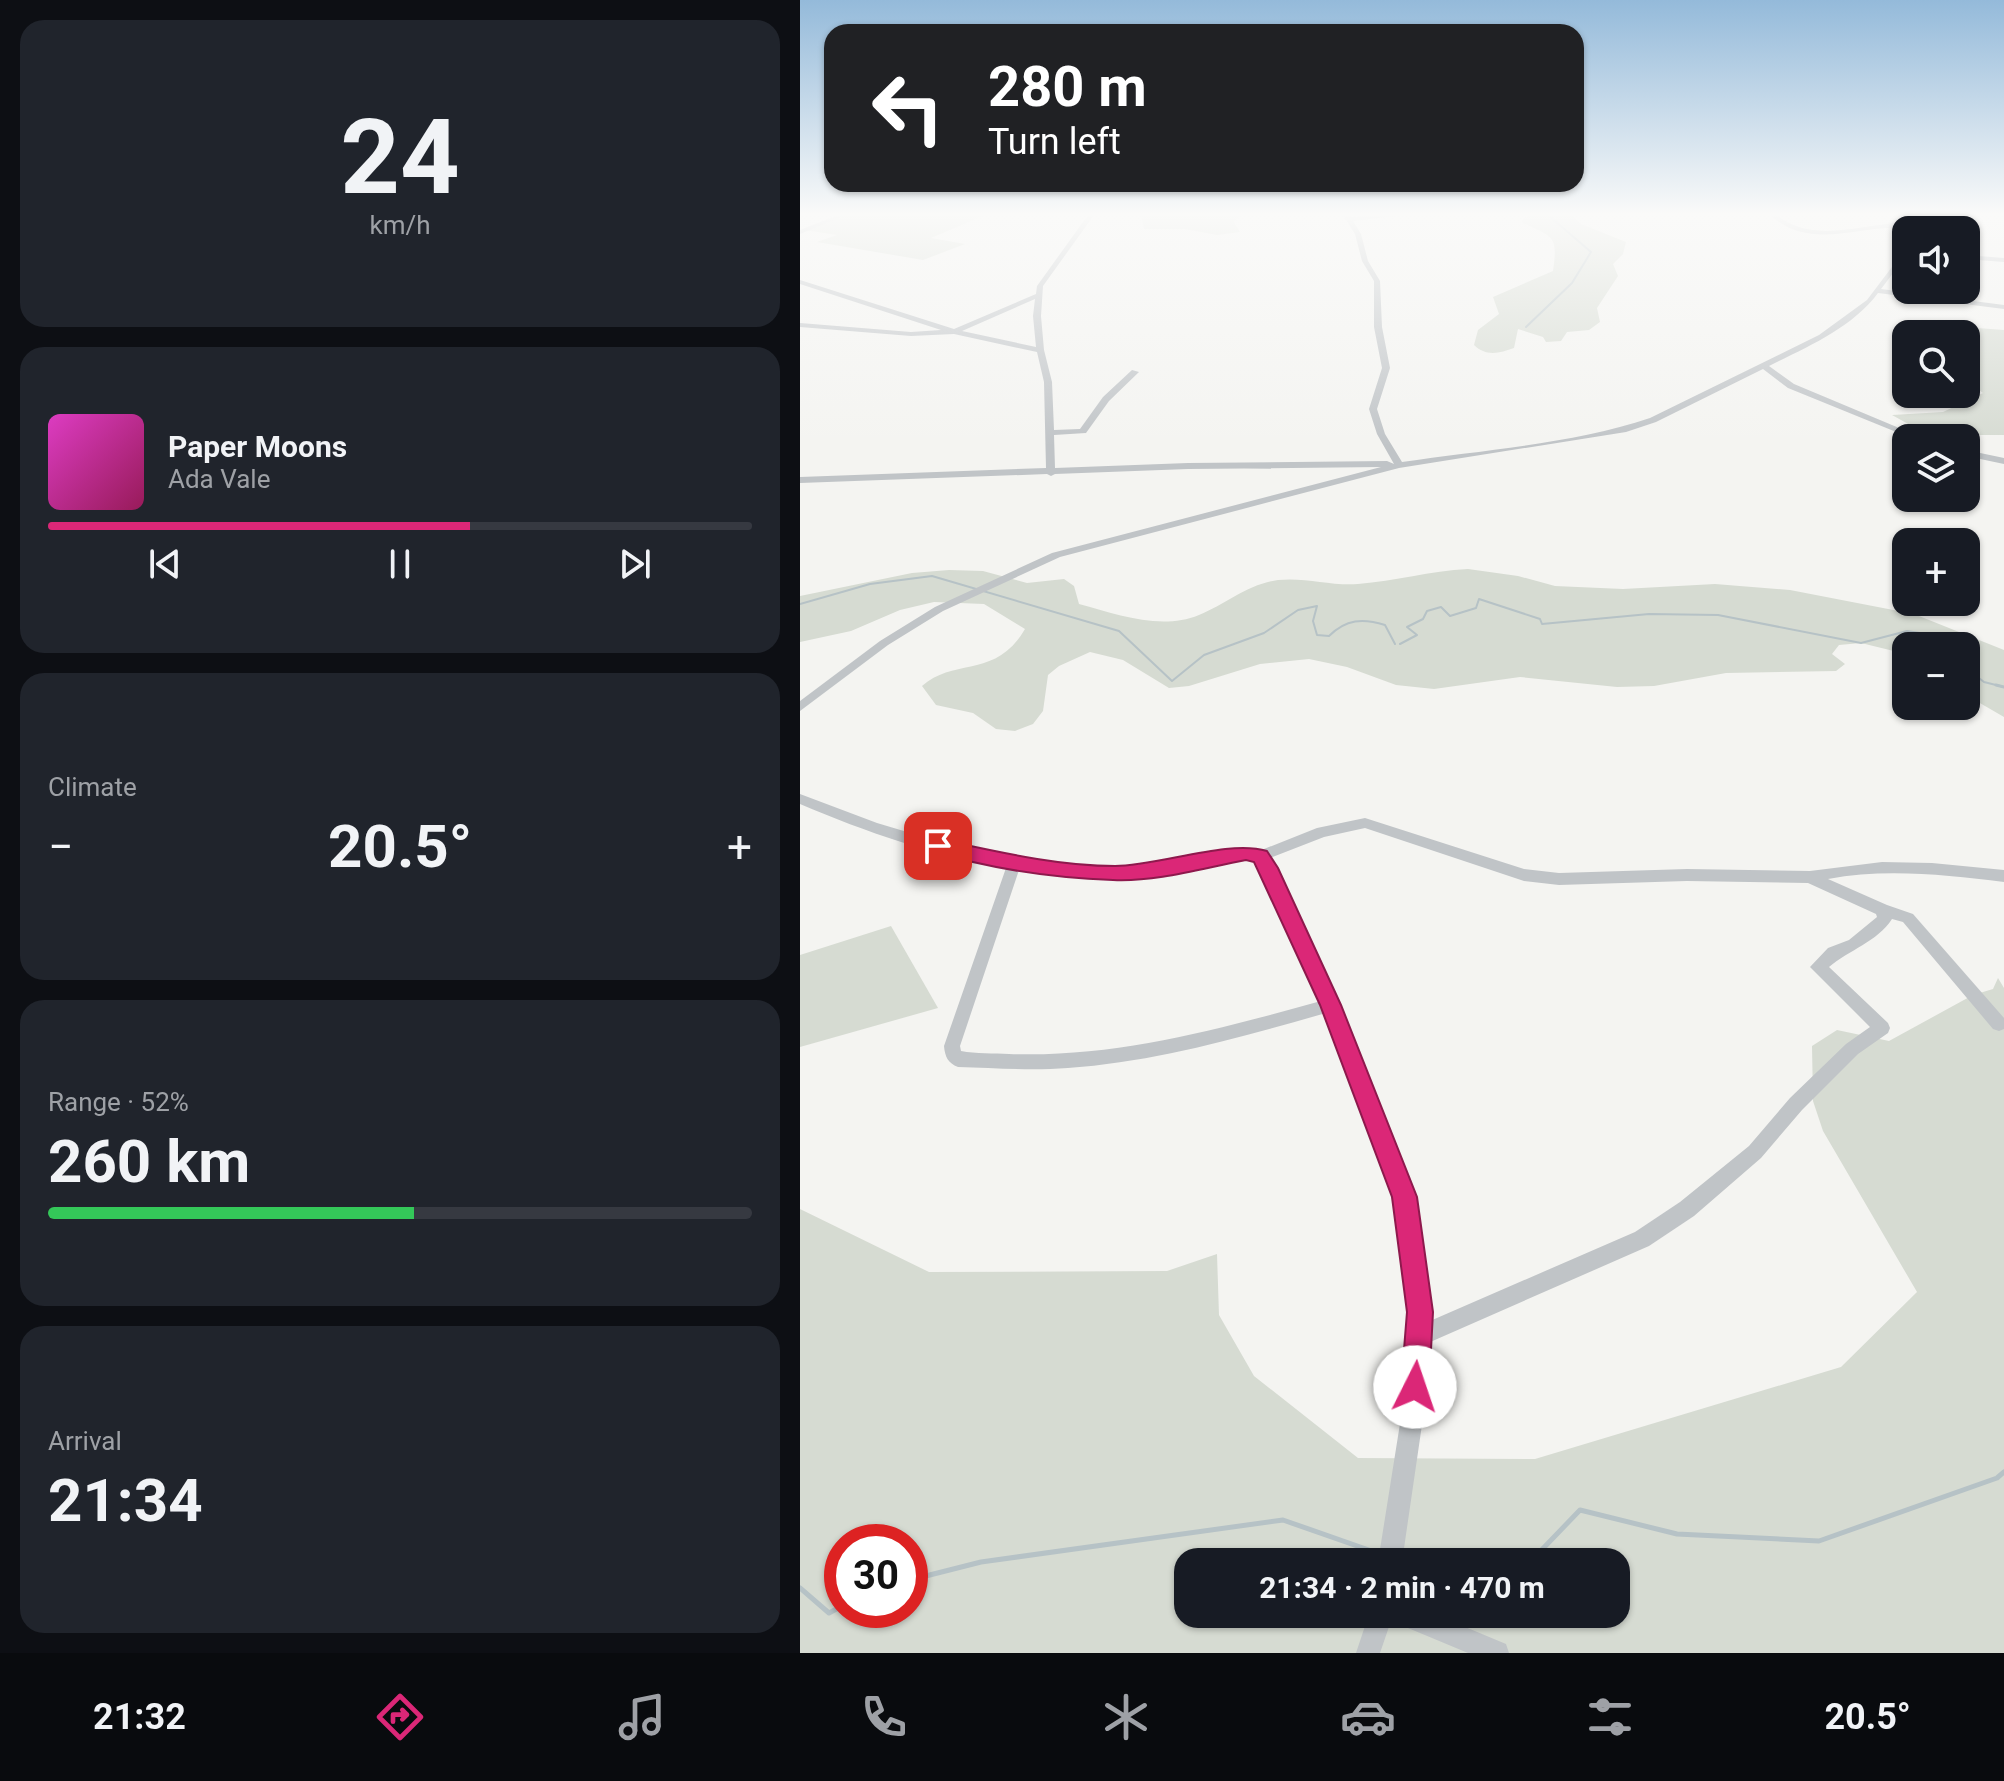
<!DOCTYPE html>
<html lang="en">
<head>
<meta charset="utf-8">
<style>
  :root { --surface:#171b24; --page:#20242c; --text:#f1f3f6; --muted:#9ea1a6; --line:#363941; --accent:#db2777 }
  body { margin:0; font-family:Roboto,sans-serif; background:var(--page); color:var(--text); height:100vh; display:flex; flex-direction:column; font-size:30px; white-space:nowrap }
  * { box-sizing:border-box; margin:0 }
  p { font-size:26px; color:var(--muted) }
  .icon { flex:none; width:44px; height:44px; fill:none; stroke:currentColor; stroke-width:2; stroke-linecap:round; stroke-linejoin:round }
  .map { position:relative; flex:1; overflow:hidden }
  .side { display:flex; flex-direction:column; gap:20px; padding:20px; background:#0d0f14; width:800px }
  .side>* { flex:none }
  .hud { position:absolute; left:24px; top:24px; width:760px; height:168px; border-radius:24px; box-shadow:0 2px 6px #0004; background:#202124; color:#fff; overflow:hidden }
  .tools { position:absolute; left:1092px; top:216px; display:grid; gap:16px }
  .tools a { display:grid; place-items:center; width:88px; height:88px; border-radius:16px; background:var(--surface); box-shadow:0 2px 6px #0004; font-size:40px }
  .speed { position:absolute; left:24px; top:1524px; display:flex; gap:16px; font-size:40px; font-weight:700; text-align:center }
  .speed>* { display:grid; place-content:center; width:104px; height:104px; border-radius:50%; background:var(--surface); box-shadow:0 2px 6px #0004; line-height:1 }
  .speed .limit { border:12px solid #d22; background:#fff; color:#111 }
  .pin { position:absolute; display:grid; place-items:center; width:68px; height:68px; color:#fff; margin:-34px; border-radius:16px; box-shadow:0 4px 12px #0006 }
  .me { position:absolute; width:88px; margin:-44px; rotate:4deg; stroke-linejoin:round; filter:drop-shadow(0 0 6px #0008) }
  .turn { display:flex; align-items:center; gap:28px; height:168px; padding:0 32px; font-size:36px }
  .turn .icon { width:104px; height:104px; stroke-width:2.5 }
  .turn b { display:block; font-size:56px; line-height:68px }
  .big { font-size:60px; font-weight:700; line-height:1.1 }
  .side .tile { flex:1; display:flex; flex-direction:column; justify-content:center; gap:12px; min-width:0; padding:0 28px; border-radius:24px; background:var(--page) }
  .side .dial { align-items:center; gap:0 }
  .dial b { font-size:104px; line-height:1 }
  .song { display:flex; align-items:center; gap:24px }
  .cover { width:96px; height:96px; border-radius:12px; background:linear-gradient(135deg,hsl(310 70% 55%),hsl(330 70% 35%)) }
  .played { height:8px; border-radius:4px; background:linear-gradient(90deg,var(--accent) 60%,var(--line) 60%) }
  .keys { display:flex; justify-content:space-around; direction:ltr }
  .heat { display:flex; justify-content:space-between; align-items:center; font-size:44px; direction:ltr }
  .charge { height:12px; border-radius:6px; background:linear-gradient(90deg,#34c759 52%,var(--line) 0) }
  .trip { position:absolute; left:374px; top:1548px; width:456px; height:80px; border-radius:24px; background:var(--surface); box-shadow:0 2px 6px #0004; font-weight:700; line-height:80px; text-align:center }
  .tabs { display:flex; height:128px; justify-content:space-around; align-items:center; background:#090b0e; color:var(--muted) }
  .tabs .icon { width:56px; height:56px }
  .tabs .current { color:var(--accent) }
  .tabs b { font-size:36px; color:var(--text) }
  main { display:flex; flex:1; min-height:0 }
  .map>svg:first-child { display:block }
</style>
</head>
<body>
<main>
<section class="side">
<div class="tile dial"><b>24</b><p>km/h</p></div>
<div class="tile">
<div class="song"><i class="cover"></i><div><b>Paper Moons</b><p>Ada Vale</p></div></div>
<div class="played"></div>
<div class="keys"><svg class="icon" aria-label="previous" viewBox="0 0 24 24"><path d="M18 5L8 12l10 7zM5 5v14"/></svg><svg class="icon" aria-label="pause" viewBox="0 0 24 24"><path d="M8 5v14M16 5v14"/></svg><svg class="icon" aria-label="next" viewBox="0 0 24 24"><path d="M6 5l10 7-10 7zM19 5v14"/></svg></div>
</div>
<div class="tile"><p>Climate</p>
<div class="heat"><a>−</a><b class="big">20.5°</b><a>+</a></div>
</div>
<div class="tile"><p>Range · 52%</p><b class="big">260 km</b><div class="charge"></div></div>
<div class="tile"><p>Arrival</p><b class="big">21:34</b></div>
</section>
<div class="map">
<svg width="1204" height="1653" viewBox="0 0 1204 1653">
  <rect width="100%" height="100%" fill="#f4f4f1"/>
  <g fill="#d6dbd2" fill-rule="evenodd">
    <polygon points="45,215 185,215 131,238 165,244 123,260 17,242 37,235 5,230"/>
    <polygon points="341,215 444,215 433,221 440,232 417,235 385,229 344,229"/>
    <path d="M729,215H772L781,224L826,242L823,254L813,264L818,276L797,308L800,322L789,330L767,332L761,341L746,342L743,337L718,329L714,348C700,353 686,357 674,345L678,330L699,314L693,297L753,271C758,236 754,237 723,223L722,220Z"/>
    <polygon points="1137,325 1204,330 1204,435 1128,435 1092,415 1143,412 1183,393 1166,380 1166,334 1119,334 1119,328"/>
    <path d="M668,569L718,576L755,586L823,589L915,584L990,590L1114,614L1204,650V717L1166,695V646H1106V654L1061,643L1039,645L1032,654L1045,664L1036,671L926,673L854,686L817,687L720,677L634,689L596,685L547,667L509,659L460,664L389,686L369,688L323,660L290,652L259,666L248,675L243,711L233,724L215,731L196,729L173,713L136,705L122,686C155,657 196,679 225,629L184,604L134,602L100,610L51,631L0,642V596L112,573L149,570L183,571L227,583L264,579L274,586L279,604C317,614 360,631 399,615C426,604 448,584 478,580C505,577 531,586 558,584C595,581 630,571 668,569Z"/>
    <polygon points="91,926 138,1008 0,1047 0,955"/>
    <path d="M1198,978L1204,988V1653H0V1209L129,1272L367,1271L417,1254L419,1315L454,1376L558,1458L735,1459L1041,1367L1117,1292L1023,1131L1013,1101L1012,1046L1037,1030L1089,1041L1173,995L1193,989ZM42,1542H110V1610H42ZM388,1562H816V1614H388Z"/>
  </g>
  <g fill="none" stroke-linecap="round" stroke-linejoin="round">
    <g stroke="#b6c2c6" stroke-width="2">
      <polyline points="726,327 772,283 791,252 748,215"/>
      <path d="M0,604L70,584L132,576L319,631L372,681L404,655L464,633L498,610L517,606L513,621L517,635L529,636C546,619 563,618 585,625L595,644"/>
      <polyline points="600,644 617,635 607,627 623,619 627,611 641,607 650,616 676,608 679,599 740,619 742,624 849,614 918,615 1061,643 1107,631 1132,635 1141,646"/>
      <polyline points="1166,668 1184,682 1204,687"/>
    </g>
    <polyline stroke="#b6c2c6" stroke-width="3" points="1196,685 1204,687"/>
    <g stroke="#b6c2c6" stroke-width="5">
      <polyline points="730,1562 780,1510 877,1534 1019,1541 1197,1478 1204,1472"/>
      <polyline points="110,1580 181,1562 483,1520 583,1555"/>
      <polyline points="0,1588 29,1613 42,1606"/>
    </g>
    <g fill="#c0c4c7" fill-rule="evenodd">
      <polygon points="38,215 46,215 0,234 0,230"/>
      <path d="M288,215H294L243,286L241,316L244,350L252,382L254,430L280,429L303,397L332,370L339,372L309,401L286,433L254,435L255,468L388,463L587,461L594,464L577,434L569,409L582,368L574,327V281L562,261L555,234L543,215L550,217L604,215L553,221L561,234L568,261L580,281L582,327L590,368L577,409L585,434L602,462C682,450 773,444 850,418L1019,335L1067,300L1104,251L1106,250V256L1081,289L1204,305V309L1078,293C1052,328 1007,347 969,366L994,384L1123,438H1111L988,388L963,369L856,422L826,432L599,468L260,557L143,611L88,645L0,711V701L80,641L135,607L252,553L581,467L388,469L255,474L251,476L247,474L0,483V477L246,468L244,382L237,352L154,334L111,336L0,327V323L111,332L141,330L0,284V280L154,329L236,294L237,286ZM235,299L233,316L236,347L162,331Z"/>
      <path d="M971,215H977C1006,240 1046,229 1080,225C1091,223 1102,221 1111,224C1100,228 1086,228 1074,229C1038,234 999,243 971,215Z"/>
      <polygon points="1166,255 1204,258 1204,262 1166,259"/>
      <polygon points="1166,450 1204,458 1204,464 1166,456"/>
      <path d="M0,794L77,823L154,846L238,863L278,867L333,866L427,850L459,851L517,828L565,818L724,869L759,873L887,869L1010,871L1082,862L1132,863L1204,870V882C1146,875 1086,868 1028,879L1087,905L1113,914L1204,1018V1029L1199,1031L1193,1029L1103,922L1092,919C1077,942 1049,950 1029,967L1088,1023L1090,1028L1088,1033L1058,1054L1002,1110L961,1158L894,1216L849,1246L628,1343L624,1411L602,1562H578L602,1411L610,1312L595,1197L526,1013C442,1037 356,1062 268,1068C231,1071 195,1068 158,1067C148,1063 145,1057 144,1046L206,868C135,856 66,832 0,804ZM565,828L724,881L759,885L887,881L1008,883L1076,914L1077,917L1049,940L1028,948L1010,967L1070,1027L1046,1044L990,1098L949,1146L880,1202L835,1232L630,1321V1312L613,1197L539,1005L476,868L470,858L524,837ZM444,860L456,861L463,871L521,1001C420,1029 315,1058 209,1054C194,1053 176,1054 161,1051L160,1046L219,870C256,877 295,881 332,877C370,873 406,861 444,860Z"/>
      <polygon points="569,1614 634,1614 706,1644 709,1653 668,1653 596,1623 593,1615 580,1653 556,1653"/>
    </g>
  </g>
  <linearGradient id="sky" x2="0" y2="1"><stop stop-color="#94bada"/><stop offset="0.48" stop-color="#fafaf9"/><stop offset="1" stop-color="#fafaf9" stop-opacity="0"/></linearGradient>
  <rect width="1204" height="446" fill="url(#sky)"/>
  <path fill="#db2777" stroke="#8e194d" stroke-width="2" d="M138,839C195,851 256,866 315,866C359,866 428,839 467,851L478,868L541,1005L617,1197L633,1312L629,1387L624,1397L615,1401L605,1397L601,1387L607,1312L592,1197L520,1005L454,862L446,860C403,868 357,882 313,880C253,878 188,868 131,851L129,846Z"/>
</svg>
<div class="tools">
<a><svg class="icon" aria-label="sound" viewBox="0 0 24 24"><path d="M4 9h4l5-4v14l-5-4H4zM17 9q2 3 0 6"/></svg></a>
<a><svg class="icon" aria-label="search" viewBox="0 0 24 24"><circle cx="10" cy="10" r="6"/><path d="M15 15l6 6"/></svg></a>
<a><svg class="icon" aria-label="layers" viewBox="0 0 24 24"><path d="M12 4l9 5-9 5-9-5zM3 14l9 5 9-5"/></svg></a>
<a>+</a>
<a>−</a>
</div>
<div class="speed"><div class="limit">30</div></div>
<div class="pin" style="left:138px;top:846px;background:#d93025"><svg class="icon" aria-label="arrive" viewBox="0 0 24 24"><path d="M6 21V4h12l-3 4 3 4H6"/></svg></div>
<svg class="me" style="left:615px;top:1387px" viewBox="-20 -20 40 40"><circle r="19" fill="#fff"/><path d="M0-13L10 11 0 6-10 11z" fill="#db2777"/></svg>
<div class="trip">21:34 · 2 min · 470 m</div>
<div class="hud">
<div class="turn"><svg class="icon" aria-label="left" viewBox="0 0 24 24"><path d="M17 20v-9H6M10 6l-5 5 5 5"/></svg><div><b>280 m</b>Turn left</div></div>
</div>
</div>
</main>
<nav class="tabs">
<b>21:32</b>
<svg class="icon current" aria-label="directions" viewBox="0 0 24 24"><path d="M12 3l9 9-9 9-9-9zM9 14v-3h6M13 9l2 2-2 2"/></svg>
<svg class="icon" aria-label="music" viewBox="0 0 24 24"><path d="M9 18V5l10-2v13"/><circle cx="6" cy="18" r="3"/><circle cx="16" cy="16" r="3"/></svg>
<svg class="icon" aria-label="phone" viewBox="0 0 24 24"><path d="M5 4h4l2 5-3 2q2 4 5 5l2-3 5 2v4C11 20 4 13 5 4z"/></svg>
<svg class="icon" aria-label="climate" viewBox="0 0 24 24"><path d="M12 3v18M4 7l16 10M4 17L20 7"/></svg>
<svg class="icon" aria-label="car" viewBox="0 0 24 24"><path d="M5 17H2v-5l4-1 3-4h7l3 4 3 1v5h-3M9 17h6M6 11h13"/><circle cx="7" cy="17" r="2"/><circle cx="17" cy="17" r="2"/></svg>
<svg class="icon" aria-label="filters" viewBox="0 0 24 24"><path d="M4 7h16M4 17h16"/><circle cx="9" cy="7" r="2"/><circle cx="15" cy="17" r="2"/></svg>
<b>20.5°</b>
</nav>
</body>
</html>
